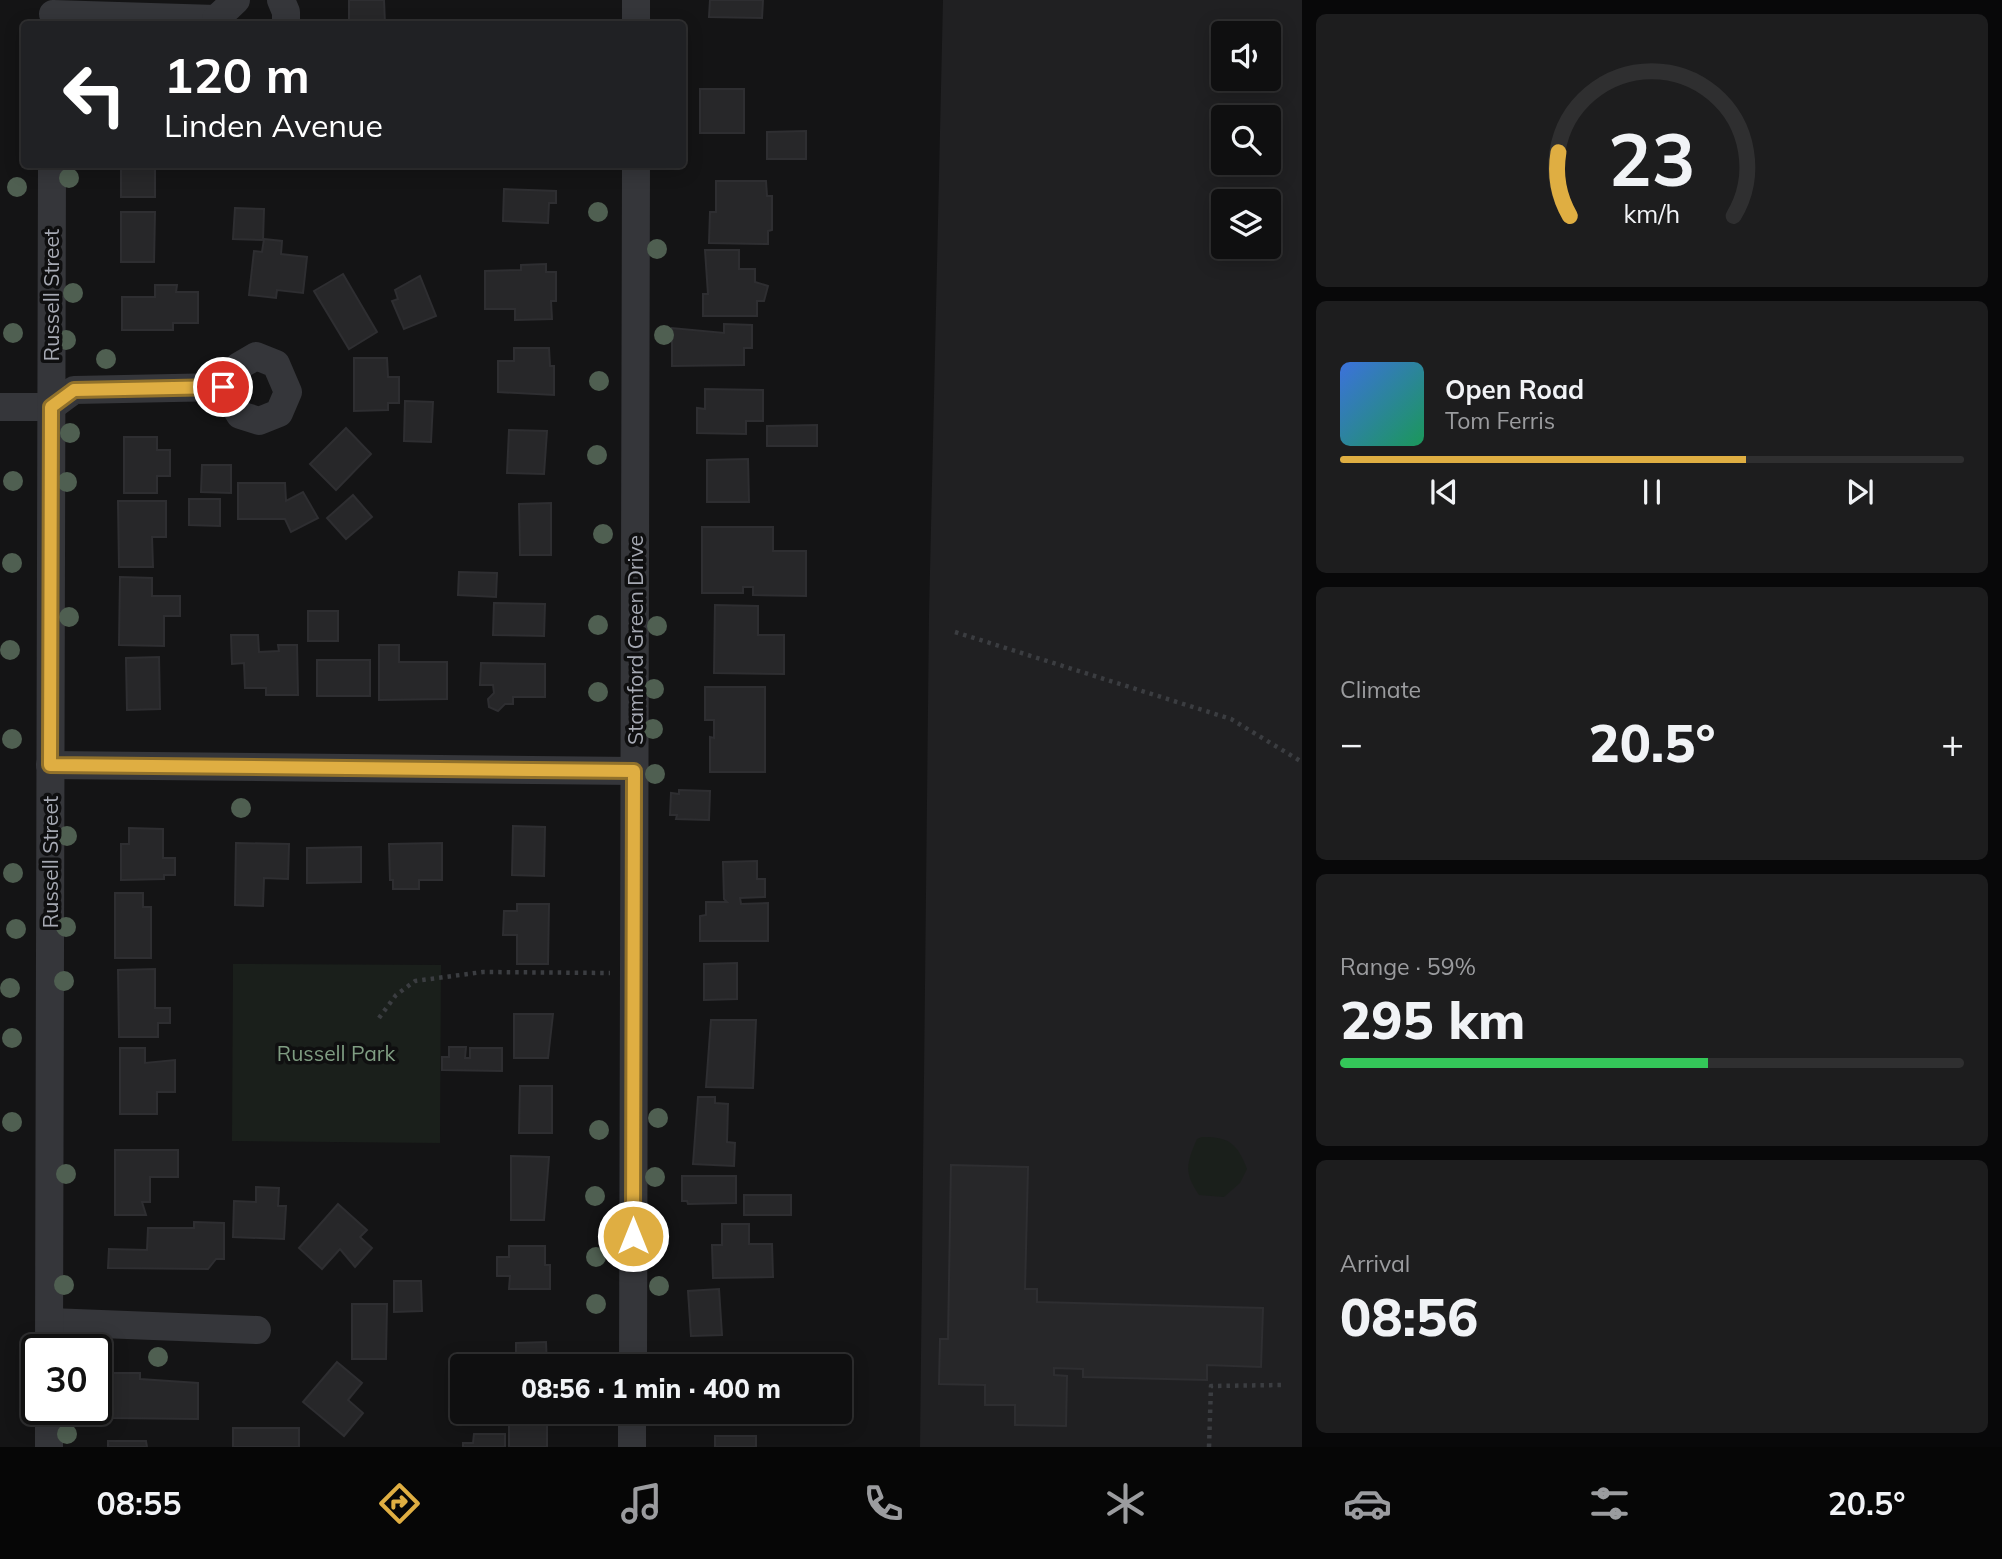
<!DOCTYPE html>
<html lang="en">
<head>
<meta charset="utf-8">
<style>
  :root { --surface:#0f0f10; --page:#1d1d1e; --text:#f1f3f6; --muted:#9b9c9f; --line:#2f2f30; --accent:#dfae42 }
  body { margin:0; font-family:Mulish,sans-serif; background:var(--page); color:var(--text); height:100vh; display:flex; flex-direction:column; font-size:26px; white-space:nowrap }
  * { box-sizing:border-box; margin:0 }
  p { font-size:23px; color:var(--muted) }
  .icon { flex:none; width:38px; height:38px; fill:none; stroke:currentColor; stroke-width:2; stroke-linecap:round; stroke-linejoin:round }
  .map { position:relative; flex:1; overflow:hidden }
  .side { display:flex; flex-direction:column; gap:14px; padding:14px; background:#080809; width:700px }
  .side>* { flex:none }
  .guide { position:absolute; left:21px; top:21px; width:665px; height:147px; border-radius:7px; box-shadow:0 4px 18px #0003,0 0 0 2px var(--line); background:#202124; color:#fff; overflow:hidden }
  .buttons { position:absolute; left:1211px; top:21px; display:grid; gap:14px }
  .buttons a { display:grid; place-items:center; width:70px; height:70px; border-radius:7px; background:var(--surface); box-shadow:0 4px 18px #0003,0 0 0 2px var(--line); font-size:35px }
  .speed { position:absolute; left:21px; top:1334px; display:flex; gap:14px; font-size:35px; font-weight:700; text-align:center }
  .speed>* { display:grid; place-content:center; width:91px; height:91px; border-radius:50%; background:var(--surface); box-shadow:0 4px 18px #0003,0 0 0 2px var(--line); line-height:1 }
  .speed .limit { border:4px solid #111; border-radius:10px; background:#fff; color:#111 }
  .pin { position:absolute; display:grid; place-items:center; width:60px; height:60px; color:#fff; margin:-30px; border:4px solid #fff; border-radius:50%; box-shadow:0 2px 7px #0007 }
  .me { position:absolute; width:77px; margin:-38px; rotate:0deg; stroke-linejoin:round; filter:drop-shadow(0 0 5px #0008) }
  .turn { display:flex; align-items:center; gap:24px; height:147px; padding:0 28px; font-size:32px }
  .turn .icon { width:91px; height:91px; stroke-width:2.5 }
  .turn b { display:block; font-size:49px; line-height:60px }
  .big { font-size:52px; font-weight:800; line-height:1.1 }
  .side .widget { flex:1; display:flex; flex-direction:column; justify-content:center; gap:10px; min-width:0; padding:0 24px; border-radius:10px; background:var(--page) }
  .side .dial { align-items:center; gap:0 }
  .dial svg { height:182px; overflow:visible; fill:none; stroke:var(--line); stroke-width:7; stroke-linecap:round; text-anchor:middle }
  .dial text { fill:var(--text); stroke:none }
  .song { display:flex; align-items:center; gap:21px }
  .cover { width:84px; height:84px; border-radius:10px; background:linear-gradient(135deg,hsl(220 70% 55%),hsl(150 70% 35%)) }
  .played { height:7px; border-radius:4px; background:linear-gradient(90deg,var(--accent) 65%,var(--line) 65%) }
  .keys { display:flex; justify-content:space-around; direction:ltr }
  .heat { display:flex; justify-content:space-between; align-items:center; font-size:38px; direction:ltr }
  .charge { height:10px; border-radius:5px; background:linear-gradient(90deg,#34c759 59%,var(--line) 0) }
  .trip { position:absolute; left:450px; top:1354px; width:402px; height:70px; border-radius:7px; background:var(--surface); box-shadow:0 4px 18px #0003,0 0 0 2px var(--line); font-weight:800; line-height:70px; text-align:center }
  .dock { display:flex; height:112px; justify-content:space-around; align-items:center; background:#060606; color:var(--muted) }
  .dock .icon { width:49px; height:49px }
  .dock .current { color:var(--accent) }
  .dock b { font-size:32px; color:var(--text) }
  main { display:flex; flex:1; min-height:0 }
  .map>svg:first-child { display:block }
</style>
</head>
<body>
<main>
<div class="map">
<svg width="1302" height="1447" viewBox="0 0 1302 1447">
  <rect width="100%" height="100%" fill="#141415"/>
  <path fill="#202022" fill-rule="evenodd" d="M943,0H1302V1447H920L929,615ZM1223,33H1269V79H1223ZM1223,117H1269V163H1223ZM1223,201H1269V247H1223Z"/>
  <g fill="#1a1f1b">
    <polygon points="233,964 441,965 440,1143 232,1141"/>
    <path d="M1202,1137C1229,1137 1237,1143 1247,1169L1240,1183L1224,1197L1199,1195C1184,1173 1186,1164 1197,1139Z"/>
  </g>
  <g fill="#272729" stroke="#2e2e31" stroke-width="2">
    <polygon points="349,0 384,0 385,24 349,24"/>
    <polygon points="710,0 763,0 762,18 709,17"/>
    <rect x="700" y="89" width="44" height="44"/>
    <polygon points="806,131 806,159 767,159 767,132"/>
    <rect x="121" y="164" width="34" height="33"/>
    <polygon points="716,181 766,181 767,196 772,196 772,230 768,231 768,244 709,243 710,212 716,212"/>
    <polygon points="504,189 556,191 556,203 549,203 548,223 503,221"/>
    <polygon points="235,208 264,209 263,240 233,239"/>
    <polygon points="121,212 155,212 154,262 121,262"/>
    <polygon points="264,239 282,241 281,254 307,257 303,293 277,290 276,298 249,295 254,251 262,252"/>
    <polygon points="705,250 739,250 739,269 755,269 755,282 768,286 764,301 757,301 757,316 703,316 703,294 708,294"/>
    <polygon points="546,264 546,272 556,272 556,301 551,301 552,319 515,320 515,309 485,309 485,271 521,270 521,265"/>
    <polygon points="343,274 377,332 349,349 314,291"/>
    <polygon points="420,276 436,316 404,329 392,301 398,299 395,290"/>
    <polygon points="155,285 177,285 176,292 198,292 198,323 173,323 173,330 122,330 122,297 155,297"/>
    <polygon points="724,324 752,325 752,348 744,348 744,365 672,366 672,328 724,333"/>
    <polygon points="514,348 549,348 550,366 554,366 554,395 498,392 498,361 514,361"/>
    <polygon points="354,358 387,358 388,377 399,377 399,403 388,403 388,410 354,411"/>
    <polygon points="705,389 763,390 763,421 746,421 746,434 697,433 697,408 705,409"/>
    <polygon points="405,401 433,402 431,442 404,441"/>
    <polygon points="817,425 817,446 767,446 767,426"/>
    <polygon points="346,428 371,454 336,490 310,464"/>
    <polygon points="509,430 547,431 544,474 507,473"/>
    <polygon points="124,437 157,437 157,450 170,450 170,476 157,476 157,493 124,493"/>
    <polygon points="748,459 749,502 707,502 707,460"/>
    <polygon points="202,465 231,465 231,493 201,492"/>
    <polygon points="238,483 285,483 286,501 303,492 318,518 291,532 285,519 238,519"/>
    <polygon points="353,495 372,517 346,539 327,518"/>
    <polygon points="189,499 220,499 220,526 189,525"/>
    <polygon points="118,501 166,501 166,537 152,537 153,567 119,567"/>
    <polygon points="551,503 551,555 520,555 519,504"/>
    <polygon points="702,527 773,527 773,551 806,551 806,596 753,595 753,587 743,587 743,593 702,593"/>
    <polygon points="459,572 497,573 496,597 458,595"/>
    <polygon points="120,577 152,578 152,596 180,596 180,616 164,616 164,646 119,645"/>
    <polygon points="494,603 545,604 544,636 493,635"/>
    <polygon points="715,605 758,606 758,635 784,635 784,674 714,673"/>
    <rect x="308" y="611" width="30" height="30"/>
    <polygon points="231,635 258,635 259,652 279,651 278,645 297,645 298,695 266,695 266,688 245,688 244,663 232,664"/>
    <polygon points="379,645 399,645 399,662 447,662 447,699 379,700"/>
    <polygon points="159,657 160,709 127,710 126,658"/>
    <rect x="317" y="660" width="53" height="36"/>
    <polygon points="481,663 545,664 545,697 513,697 513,704 505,704 498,711 489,707 488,699 494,693 493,685 480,685"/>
    <polygon points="705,687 765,687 765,772 710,772 710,737 714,738 714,720 705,720"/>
    <polygon points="679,790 710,791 709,820 676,819 677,815 670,815 671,793 679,794"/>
    <polygon points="513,826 545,827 544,876 512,875"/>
    <polygon points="129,828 163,829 163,858 175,858 175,875 164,875 164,879 121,880 121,844 129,844"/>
    <polygon points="236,843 289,844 288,879 264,878 263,906 235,905"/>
    <polygon points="442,843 442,880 419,880 419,889 393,889 393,880 390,880 389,844"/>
    <polygon points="361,847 361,882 307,883 307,848"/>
    <polygon points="757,861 757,879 765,879 765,897 740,898 741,904 768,903 768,941 700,941 700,916 706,915 706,902 727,902 724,899 723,862"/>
    <polygon points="115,893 143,893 143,907 151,907 151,958 115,958"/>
    <polygon points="517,904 549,904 548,964 517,964 517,935 503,935 504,911 517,911"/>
    <polygon points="737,963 737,999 704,1000 704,964"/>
    <polygon points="155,969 155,1008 170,1008 170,1023 158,1023 158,1037 119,1037 118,970"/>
    <polygon points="514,1014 553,1014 548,1058 514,1058"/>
    <polygon points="711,1020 756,1020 753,1088 706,1087"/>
    <polygon points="449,1047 466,1047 465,1058 470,1058 470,1048 502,1048 502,1071 442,1070 442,1057 449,1057"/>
    <polygon points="120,1048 145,1048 145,1063 175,1060 175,1092 157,1092 157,1114 120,1114"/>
    <polygon points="520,1086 552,1086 552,1133 519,1133"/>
    <polygon points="698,1097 715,1097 715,1103 728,1104 727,1142 735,1143 734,1166 693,1164"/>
    <polygon points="115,1150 178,1150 178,1177 150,1177 150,1202 142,1202 146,1215 115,1215"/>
    <polygon points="511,1156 549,1157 544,1220 511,1220"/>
    <polygon points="951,1165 1028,1167 1025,1289 1037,1289 1037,1302 1263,1308 1261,1367 1207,1365 1207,1380 1083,1377 1083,1369 1054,1368 1054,1375 1067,1376 1066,1426 1015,1425 1015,1405 985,1405 985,1385 939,1384 940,1339 948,1339"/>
    <polygon points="682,1176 736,1176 736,1203 688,1204 687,1201 682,1201"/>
    <polygon points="256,1187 279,1188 278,1206 286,1206 284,1239 233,1237 234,1201 256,1202"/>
    <rect x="744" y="1195" width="47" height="20"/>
    <polygon points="338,1204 367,1230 360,1237 372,1248 355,1267 340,1249 322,1269 299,1248"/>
    <polygon points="194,1222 224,1223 224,1259 216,1259 208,1269 108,1268 109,1249 147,1250 148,1228 194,1228"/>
    <polygon points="722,1224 749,1224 749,1244 772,1244 773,1277 713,1278 712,1245 722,1245"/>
    <polygon points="509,1246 545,1246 545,1265 550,1265 550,1289 509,1289 510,1276 497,1276 497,1257 509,1257"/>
    <polygon points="394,1281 421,1281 422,1311 394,1312"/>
    <polygon points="719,1289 722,1335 691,1336 688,1291"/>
    <polygon points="352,1304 387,1304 386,1359 352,1359"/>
    <polygon points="546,1342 547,1367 506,1367 506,1356 516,1356 516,1343"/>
    <polygon points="337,1362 362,1383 348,1400 363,1413 344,1436 303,1402"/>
    <rect x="717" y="1363" width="39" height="4"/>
    <polygon points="456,1366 495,1366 495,1367 462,1367 462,1387 456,1387"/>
    <polygon points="110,1373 140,1373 140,1379 198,1383 198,1419 110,1418"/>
    <rect x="509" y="1412" width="38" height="35"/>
    <rect x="233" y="1428" width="66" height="19"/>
    <polygon points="474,1434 505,1434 505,1447 463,1447 463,1443 473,1443"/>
    <rect x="715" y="1436" width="41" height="11"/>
    <polygon points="108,1441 146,1441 147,1447 108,1447"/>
  </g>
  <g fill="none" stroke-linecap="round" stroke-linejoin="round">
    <g stroke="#3b3d41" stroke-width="4.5" stroke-dasharray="3.5 5" stroke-linecap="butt">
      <polyline points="955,632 1231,719 1302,762"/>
      <polyline points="379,1018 396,995 415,981 483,972 610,973"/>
      <polyline points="1209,1447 1211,1386 1281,1385"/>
    </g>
    <g stroke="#35363a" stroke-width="28">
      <polyline points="281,0 286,12 286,24"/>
      <polyline points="53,14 216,19 222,24"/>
      <polyline points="216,19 236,0"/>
      <polyline points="636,24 636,0"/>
      <polyline points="0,407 51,407"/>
      <polyline points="51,407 74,390 223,387 240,415 259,421 279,413 288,392 276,364 256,356 239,366 223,387"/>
      <polyline points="50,765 634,771"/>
      <polyline points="50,1322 257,1330"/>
      <polyline points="49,1349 52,164"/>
      <polyline points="633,1367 636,164"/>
      <polyline points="49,1447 49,1409"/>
      <polyline points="632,1447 632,1412"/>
    </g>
  </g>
  <g fill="#4f5f51">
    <circle cx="69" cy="178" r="10"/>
    <circle cx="17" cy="187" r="10"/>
    <circle cx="598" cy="212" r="10"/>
    <circle cx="657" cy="249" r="10"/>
    <circle cx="73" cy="293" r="10"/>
    <circle cx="13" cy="333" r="10"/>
    <circle cx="664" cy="335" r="10"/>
    <circle cx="66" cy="340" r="10"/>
    <circle cx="106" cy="359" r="10"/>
    <circle cx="599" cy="381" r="10"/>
    <circle cx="70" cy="433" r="10"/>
    <circle cx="597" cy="455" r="10"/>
    <circle cx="13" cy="481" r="10"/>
    <circle cx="67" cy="482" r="10"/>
    <circle cx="603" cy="534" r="10"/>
    <circle cx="12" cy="563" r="10"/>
    <circle cx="69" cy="617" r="10"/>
    <circle cx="598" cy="625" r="10"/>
    <circle cx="657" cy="626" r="10"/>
    <circle cx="10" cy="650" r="10"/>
    <circle cx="654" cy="689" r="10"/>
    <circle cx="598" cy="692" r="10"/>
    <circle cx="653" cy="729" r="10"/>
    <circle cx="12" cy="739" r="10"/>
    <circle cx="655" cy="774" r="10"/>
    <circle cx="241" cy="808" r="10"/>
    <circle cx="67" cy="836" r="10"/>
    <circle cx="13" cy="873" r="10"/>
    <circle cx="66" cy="927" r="10"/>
    <circle cx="16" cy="929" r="10"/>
    <circle cx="64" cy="981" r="10"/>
    <circle cx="10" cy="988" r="10"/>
    <circle cx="12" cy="1038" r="10"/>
    <circle cx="658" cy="1118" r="10"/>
    <circle cx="12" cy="1122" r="10"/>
    <circle cx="599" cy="1130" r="10"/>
    <circle cx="66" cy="1174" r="10"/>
    <circle cx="655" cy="1177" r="10"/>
    <circle cx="595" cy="1196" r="10"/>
    <circle cx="656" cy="1247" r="10"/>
    <circle cx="596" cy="1257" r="10"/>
    <circle cx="64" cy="1285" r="10"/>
    <circle cx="659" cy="1286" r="10"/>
    <circle cx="596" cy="1304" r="10"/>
    <circle cx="158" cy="1357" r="10"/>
    <circle cx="67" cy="1434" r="10"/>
  </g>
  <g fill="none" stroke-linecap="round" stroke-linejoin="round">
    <defs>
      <polyline id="route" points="223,387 74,390 51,407 50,765 634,771 633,1236"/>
    </defs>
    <use href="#route" stroke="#91712b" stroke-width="18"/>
    <use href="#route" stroke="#dfae42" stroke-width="12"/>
  </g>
  <g text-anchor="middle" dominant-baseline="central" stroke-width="7" stroke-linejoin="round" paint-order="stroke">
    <g font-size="21" fill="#a7aab4" stroke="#0f0f10">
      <text transform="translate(51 295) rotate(-90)">Russell Street</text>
      <text transform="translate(635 640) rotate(-90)">Stamford Green Drive</text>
      <text transform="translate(50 862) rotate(-90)">Russell Street</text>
    </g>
    <g font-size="21" fill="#7f9d82" stroke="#0f0f10">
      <text x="336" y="1053">Russell Park</text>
    </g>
  </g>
</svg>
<div class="buttons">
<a><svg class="icon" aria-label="sound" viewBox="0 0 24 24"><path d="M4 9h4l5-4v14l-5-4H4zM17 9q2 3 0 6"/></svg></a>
<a><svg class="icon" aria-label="search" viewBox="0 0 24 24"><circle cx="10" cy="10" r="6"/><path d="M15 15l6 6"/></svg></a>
<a><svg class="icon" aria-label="layers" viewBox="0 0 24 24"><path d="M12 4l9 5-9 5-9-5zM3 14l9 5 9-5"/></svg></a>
</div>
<div class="speed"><div class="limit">30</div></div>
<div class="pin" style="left:223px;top:387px;background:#d93025"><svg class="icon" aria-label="arrive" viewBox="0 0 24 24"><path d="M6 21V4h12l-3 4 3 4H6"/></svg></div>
<svg class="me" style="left:633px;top:1236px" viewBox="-20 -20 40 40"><circle r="17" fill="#dfae42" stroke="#fff" stroke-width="3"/><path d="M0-11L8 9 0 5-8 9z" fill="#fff"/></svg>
<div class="trip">08:56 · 1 min · 400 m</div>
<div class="guide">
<div class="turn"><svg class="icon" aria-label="left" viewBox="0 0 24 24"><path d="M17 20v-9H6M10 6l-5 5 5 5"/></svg><div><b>120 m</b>Linden Avenue</div></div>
</div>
</div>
<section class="side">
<div class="widget dial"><svg viewBox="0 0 100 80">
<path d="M14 69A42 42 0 1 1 86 69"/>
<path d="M14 69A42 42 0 0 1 9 41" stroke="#dfae42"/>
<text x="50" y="56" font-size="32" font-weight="700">23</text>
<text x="50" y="72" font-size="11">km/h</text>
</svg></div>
<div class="widget">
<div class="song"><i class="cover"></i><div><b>Open Road</b><p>Tom Ferris</p></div></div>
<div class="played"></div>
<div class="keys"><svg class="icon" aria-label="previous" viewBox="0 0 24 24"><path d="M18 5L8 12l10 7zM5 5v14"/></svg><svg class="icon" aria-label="pause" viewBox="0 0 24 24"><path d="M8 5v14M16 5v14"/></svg><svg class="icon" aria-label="next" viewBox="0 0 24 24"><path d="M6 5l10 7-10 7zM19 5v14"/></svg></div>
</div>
<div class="widget"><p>Climate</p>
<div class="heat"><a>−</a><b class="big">20.5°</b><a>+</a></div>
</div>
<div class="widget"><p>Range · 59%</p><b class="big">295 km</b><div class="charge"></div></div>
<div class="widget"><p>Arrival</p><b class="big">08:56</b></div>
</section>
</main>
<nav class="dock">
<b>08:55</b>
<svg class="icon current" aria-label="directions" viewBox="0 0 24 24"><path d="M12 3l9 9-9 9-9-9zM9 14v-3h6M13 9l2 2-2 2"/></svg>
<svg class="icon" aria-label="music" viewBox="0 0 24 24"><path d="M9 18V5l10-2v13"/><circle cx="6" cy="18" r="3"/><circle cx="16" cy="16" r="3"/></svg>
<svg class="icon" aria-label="phone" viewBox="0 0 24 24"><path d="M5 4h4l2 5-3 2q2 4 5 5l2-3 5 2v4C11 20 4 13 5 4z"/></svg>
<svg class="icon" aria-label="climate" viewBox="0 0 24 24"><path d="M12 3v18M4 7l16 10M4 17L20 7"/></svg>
<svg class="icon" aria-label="car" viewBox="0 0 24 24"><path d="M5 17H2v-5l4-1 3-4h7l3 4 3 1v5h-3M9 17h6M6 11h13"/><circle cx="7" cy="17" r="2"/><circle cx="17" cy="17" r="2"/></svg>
<svg class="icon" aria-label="filters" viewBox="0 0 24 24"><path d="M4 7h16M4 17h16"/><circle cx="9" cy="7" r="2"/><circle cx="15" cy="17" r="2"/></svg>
<b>20.5°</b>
</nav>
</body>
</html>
